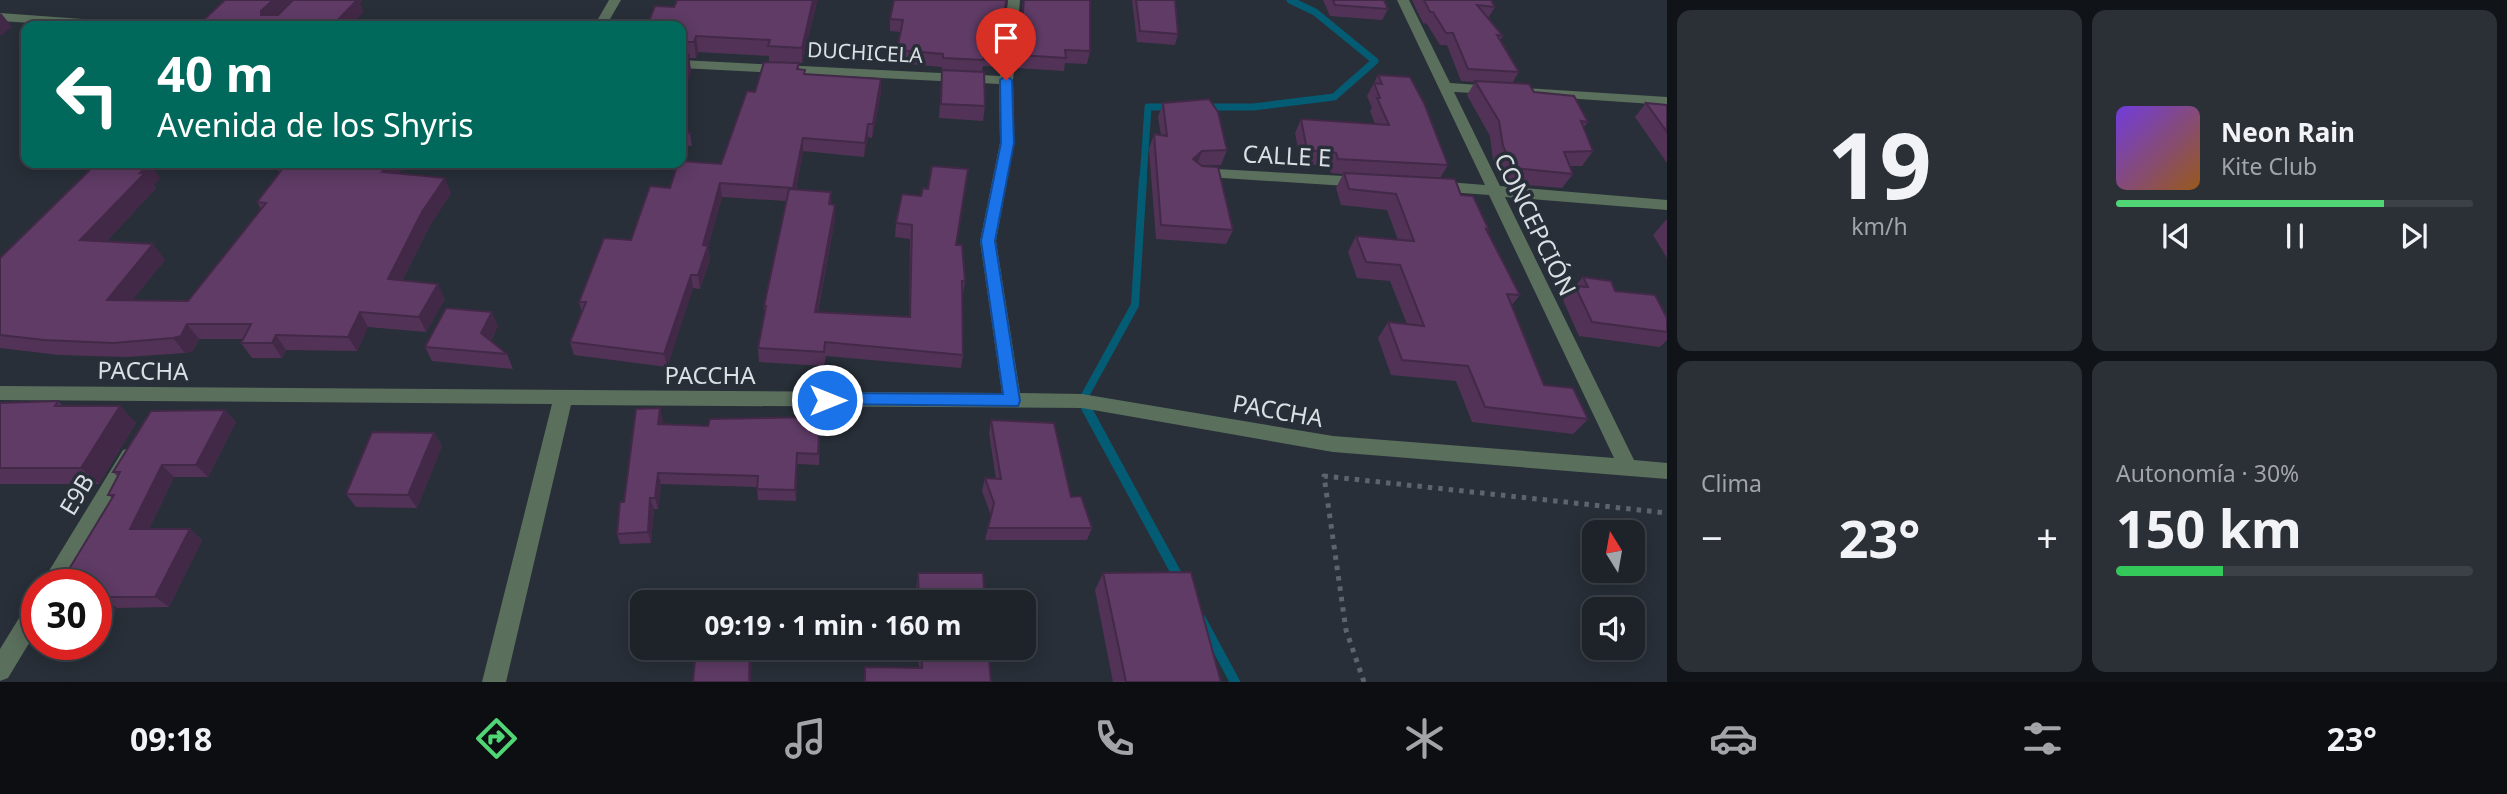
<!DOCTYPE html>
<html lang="es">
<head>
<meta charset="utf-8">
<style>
  :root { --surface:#1e232a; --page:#2b2f36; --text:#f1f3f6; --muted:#a1a4a8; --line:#3c4047; --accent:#50d675 }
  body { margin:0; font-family:"Noto Sans",sans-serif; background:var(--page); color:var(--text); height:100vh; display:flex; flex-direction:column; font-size:26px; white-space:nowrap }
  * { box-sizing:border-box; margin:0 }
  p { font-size:23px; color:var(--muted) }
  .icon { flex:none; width:38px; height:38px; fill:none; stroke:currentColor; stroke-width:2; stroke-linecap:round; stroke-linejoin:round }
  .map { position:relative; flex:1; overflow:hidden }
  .side { display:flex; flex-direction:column; gap:10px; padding:10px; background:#101317; width:840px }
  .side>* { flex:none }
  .guide { position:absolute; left:21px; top:21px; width:665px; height:147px; border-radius:14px; box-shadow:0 4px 18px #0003,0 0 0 2px var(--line); background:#00695c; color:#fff; overflow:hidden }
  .needle { width:46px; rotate:349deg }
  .fabs { position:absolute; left:1582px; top:520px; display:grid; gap:14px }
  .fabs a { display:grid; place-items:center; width:63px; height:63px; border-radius:14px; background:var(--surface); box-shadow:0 4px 18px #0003,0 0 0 2px var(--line); font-size:35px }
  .speed { position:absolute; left:21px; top:569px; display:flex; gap:14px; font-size:35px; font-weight:700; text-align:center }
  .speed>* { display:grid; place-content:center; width:91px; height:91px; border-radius:50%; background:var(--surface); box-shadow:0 4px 18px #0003,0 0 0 2px var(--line); line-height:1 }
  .speed .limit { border:10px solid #d22; background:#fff; color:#111 }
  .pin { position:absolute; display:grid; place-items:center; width:60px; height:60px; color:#fff; margin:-72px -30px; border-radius:50% 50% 50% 0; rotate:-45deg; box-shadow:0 0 7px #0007 }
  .pin .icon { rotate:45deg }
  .me { position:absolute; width:77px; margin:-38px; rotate:90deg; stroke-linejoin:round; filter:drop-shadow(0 0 5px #0008) }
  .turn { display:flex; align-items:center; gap:24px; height:147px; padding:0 21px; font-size:32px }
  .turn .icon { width:91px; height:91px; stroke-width:2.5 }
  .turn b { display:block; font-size:49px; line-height:60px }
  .big { font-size:52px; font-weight:700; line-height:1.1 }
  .side .widget { flex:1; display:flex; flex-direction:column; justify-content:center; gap:10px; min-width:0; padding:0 24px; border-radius:14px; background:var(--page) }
  .side .dial { align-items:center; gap:0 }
  .dial b { font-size:91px; line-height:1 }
  .song { display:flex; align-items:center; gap:21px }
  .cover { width:84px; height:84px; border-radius:10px; background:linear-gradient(135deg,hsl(260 70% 55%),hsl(30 70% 35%)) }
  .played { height:7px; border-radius:4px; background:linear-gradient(90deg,var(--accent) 75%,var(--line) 75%) }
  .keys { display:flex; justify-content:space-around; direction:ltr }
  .heat { display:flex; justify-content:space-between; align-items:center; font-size:38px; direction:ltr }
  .charge { height:10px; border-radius:5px; background:linear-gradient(90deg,#34c759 30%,var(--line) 0) }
  .side .tiles { flex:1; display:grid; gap:10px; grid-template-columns:repeat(2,1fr) }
  .trip { position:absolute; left:630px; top:590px; width:406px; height:70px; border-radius:14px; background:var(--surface); box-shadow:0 4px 18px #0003,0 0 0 2px var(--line); font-weight:700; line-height:70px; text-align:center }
  .tabs { display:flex; height:112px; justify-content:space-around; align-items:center; background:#0c0e11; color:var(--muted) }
  .tabs .icon { width:49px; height:49px }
  .tabs .selected { color:var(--accent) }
  .tabs b { font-size:32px; color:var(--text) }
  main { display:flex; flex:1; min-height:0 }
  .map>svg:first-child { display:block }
</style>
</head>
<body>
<main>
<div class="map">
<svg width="1667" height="682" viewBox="0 0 1667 682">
  <rect width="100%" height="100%" fill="#282f38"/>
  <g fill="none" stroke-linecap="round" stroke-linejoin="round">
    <g stroke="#035c74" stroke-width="7">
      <polyline points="1204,107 1253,107 1334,97 1375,61 1315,12 1290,0"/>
      <polyline points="1143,180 1148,107 1173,107"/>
    </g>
    <polyline stroke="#035c74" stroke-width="8" points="1083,404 1082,401 1135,305 1143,178"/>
    <g stroke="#035c74" stroke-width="10">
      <polyline points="1083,402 1181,582"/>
      <polyline points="1201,619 1235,682"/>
    </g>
    <polyline stroke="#5d646c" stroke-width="5" stroke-dasharray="4.5 6" stroke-linecap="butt" points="1364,682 1346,630 1324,476 1667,513"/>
    <g fill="#5b6f5d" fill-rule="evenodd">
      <polygon points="609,0 621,0 606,26 594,26"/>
      <polygon points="1008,0 1020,0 1013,80 1014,143 996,241 1020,393 1082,394 1333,436 1614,458 1489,195 1435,191 1428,186 1435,181 1485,185 1397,0 1409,0 1450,83 1494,86 1501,90 1494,94 1454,92 1500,186 1667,200 1667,210 1505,197 1634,460 1667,463 1667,479 1333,452 1082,408 571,405 506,682 482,682 552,404 0,400 0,386 1002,393 980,241 1000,143 999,84 681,68 681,60 1000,76"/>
      <polygon points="0,13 124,22 130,26 77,26 0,21"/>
      <polygon points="1525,88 1667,97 1667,105 1520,95 1520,89"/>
      <polygon points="1197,168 1362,177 1369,182 1362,187 1192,176 1190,173"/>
      <polygon points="130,448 137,450 140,456 64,584 41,584 123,450"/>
      <polygon points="37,599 37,630 8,678 0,681 0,649 29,602"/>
    </g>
  </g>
  <g fill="#523357">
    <polygon points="894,0 1000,54 998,67 983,66 982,72 985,106 983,121 939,118 942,67 896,63 897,50 900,32 890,31 890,19"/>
    <polygon points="1023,0 1090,0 1090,51 1087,64 1065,63 1064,71 1017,68"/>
    <polygon points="1132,0 1175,0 1178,34 1175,45 1137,42"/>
    <polygon points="1323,0 1384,0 1388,9 1382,20 1330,16"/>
    <polygon points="1412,0 1491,0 1495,7 1488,18 1503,36 1500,40 1519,72 1512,83 1534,92 1588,122 1583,128 1593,151 1582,166 1570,166 1573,174 1562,188 1503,183 1493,160 1490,136 1467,95 1475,82 1461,81 1447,45 1440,45 1427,24 1423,23"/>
    <polygon points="817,2 802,63 769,62 769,56 698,52 696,58 689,58 691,71 684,92 681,92 681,26 674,7"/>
    <polygon points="799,63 799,69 805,70 805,74 881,79 881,93 872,138 868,137 864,157 803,151 796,190 831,192 831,205 835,205 835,219 818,312 909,317 910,239 895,237 896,223 902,194 956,245 965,281 963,295 962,295 963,355 961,368 826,356 824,366 759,362 758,348 764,314 764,306 786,201 722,197 708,247 710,259 700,289 693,288 667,367 574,355 570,342 582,312 579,302 631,240 670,188 721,164 755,92"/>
    <polygon points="1378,75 1448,165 1440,178 1461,195 1489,230 1487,232 1520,295 1511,306 1544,385 1588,419 1573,434 1472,422 1456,381 1391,375 1378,338 1388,322 1407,324 1390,281 1357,278 1348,252 1356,236 1398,240 1387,210 1341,205 1336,188 1343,174 1331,173 1329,167 1301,163 1295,133 1301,119 1375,124 1370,111 1372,108 1367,96"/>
    <polygon points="1163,103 1227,150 1221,165 1201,165 1233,230 1226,244 1156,239 1149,149 1154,134 1161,135 1158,117"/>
    <polygon points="1646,103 1667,105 1667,163 1635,117"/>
    <polygon points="681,125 690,133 692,146 681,145"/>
    <polygon points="276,167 401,171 399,174 451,193 429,227 402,281 445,299 426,332 368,327 357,351 286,350 282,358 252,358 241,343 243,339 199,339 193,351 185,353 126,357 59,355 0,348 0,258 160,178 154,185 156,188 106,242 165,260 132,300 188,301 261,209 257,202 280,173"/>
    <polygon points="1666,220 1667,220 1667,258 1653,235"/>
    <polygon points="1583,277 1615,291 1667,318 1667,340 1660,347 1579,336 1563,300"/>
    <polygon points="498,326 491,341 507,354 513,369 432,361 425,347"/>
    <polygon points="58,401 63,406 120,406 136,423 99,484 0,484 0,403"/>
    <polygon points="225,410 236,422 208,477 174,477 149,529 190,529 202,540 169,607 117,608 98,641 96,641 96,584 112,498 108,495 118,477 113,472"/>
    <polygon points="663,420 662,424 820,428 819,465 797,464 796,501 758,500 757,487 661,484 658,509 654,509 651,543 620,544 617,534 624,502"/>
    <polygon points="991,420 1071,497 1092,528 1087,540 985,540 991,515 982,491 985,478 996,479 989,433"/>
    <polygon points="434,433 442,446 417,508 356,507 346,494"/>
    <polygon points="918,573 985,602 916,602 916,590"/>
    <polygon points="1103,573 1221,682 1113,682 1095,590"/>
    <polygon points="918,648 988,648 991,682 864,682 865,667 919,668"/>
  </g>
  <g fill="#422947">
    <polygon points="273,0 292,0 268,24 261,15 261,11"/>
    <polygon points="348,0 363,0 360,3 364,12 350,26 332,26"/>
    <polygon points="813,0 817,0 817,2 802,63 802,48"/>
    <polygon points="1,13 12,27 0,36 0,14"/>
    <polygon points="292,21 294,26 286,26"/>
    <polygon points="696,36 698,52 696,58 694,42"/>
    <polygon points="689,55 691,71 684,92 681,76"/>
    <polygon points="881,79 881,93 872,138 873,124"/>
    <polygon points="868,124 868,137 864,157 865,143"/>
    <polygon points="803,138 803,151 794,201 793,188"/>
    <polygon points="1202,151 1197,165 1193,159"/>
    <polygon points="150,163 160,178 154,185 156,188 93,256 80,240"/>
    <polygon points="382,163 397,163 401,171 389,187 382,172"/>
    <polygon points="445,178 451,193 429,227 396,294 388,279 422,212"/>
    <polygon points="720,183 722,197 708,247 710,259 700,289 698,275 703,245"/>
    <polygon points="835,205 835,219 815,325 815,312"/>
    <polygon points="153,244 165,260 120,315 107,300"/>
    <polygon points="691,275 693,288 667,367 664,354"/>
    <polygon points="438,284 445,299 426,332 419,317"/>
    <polygon points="360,312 368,327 357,351 348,337"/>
    <polygon points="492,312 498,326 487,348 481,333"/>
    <polygon points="187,324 199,339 193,351 185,353 173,338"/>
    <polygon points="276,335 286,350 282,358 272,343"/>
    <polygon points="120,406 136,423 99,484 81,468"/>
    <polygon points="660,408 663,420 661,436 658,424"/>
    <polygon points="225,410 236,422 208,477 196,465"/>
    <polygon points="434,433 442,446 417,508 408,495"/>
    <polygon points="797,453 797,464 796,501 795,490"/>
    <polygon points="162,465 174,477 143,541 130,529"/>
    <polygon points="658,473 661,484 658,509 655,498"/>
    <polygon points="650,498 654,509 651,543 648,532"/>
    <polygon points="190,529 202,540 169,607 155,597"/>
    <polygon points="102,597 117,608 98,641 96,639 96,608"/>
    <polygon points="750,648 752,655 751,682 749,682"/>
  </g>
  <g fill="#5f3b65" stroke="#422947" stroke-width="2">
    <polygon points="225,0 273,0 261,11 261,15 278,15 293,0 357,0 332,26 298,26 292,21 286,26 197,26"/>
    <polygon points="677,0 813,0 802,48 768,46 770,40 696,36 694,42 681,42 681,26 647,26 655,6 674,7"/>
    <polygon points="894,0 1006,0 1000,54 983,53 984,60 943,58 943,54 897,50 903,20 890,19"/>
    <polygon points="1024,0 1090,0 1090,51 1065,50 1066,58 1019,55"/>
    <polygon points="1136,0 1175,0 1178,34 1140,31"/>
    <polygon points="1333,0 1384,0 1388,9 1335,5"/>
    <polygon points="1424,0 1491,0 1495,7 1477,5 1503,36 1497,35 1519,72 1468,69 1453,33 1446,33 1433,12 1430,12"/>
    <polygon points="681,54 689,55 681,76"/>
    <polygon points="764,62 799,63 797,69 805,70 804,74 881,79 873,124 868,124 865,143 803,138 793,188 720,183 703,245 708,246 698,275 691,275 664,354 570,342 586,302 579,302 604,238 631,240 650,186 670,188 678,163 681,163 681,161 721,164 747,91 755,92"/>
    <polygon points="942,70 984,72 985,106 941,104"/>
    <polygon points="1378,75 1410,77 1424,103 1448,165 1338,159 1336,153 1307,150 1301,119 1389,125 1377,98 1380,98 1374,83 1382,84"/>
    <polygon points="1475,81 1529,84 1534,92 1574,96 1588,122 1581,121 1593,151 1564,152 1573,174 1513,168 1503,146 1499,121"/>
    <polygon points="1209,99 1218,112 1227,150 1202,151 1193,159 1202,166 1218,167 1233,230 1161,225 1154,134 1167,136 1163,103"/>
    <polygon points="1646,103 1667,105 1667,132"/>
    <polygon points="681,125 690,133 681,133"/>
    <polygon points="97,163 150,163 140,173 145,173 80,240 153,244 107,300 188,301 266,203 257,202 284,167 276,167 279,163 389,163 382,172 445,178 422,212 388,279 438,284 419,317 360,312 348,337 276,335 272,343 241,343 251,324 187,324 181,336 173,338 113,343 44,340 0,335 0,258"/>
    <polygon points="932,166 968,169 956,245 962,245 965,281 962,281 963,355 825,342 824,352 758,348 766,306 764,306 789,189 831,192 829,204 835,205 815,312 910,317 912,225 896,223 902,194 921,196 923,188 928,189"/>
    <polygon points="1344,173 1455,179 1461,195 1473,196 1489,230 1486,229 1520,295 1507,294 1544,385 1573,388 1588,419 1485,407 1468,366 1402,360 1388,322 1424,326 1400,265 1366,262 1356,236 1414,241 1396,194 1349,189"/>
    <polygon points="1583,277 1611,281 1615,291 1655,295 1667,318 1667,332 1592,322 1575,286 1588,287"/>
    <polygon points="446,308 492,312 481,333 507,354 425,347"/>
    <polygon points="58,401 55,406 120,406 81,468 0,468 0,403"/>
    <polygon points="660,408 658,424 708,426 710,419 820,417 818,454 797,453 795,490 757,489 758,476 658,473 655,498 650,498 648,532 617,534 620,502 624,502 636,409"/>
    <polygon points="225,410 196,465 162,465 130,529 190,529 155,597 102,597 96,608 96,584 60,584 114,495 108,495 120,472 113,472 151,411"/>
    <polygon points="991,420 1054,423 1071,497 1081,496 1092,528 988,528 994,503 985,478 1001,479"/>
    <polygon points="372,432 434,433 408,495 346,494"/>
    <polygon points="1191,572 1221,682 1126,682 1103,573"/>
    <polygon points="918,573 983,573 985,602 919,602"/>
    <polygon points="696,648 750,648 749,682 693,682"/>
    <polygon points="921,648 988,648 991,682 865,682 865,667 922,668"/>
  </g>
  <polygon fill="#1a73e8" stroke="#114b97" stroke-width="2" points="1006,76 1012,80 1014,143 995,241 1020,401 1018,406 821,404 819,400 821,395 827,393 1003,394 981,241 1001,143 1000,80"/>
  <g text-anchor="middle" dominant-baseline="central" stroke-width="7" stroke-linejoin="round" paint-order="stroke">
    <g font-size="21" fill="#dadfe4" stroke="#282f38">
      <text transform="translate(865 52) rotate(3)">DUCHICELA</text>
    </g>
    <g font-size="24" fill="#dadfe4" stroke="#282f38">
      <text transform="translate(1287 155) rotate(3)">CALLE E</text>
      <text transform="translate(1536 224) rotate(64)">CONCEPCIÓN</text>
      <text transform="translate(143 370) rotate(1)">PACCHA</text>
      <text x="710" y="374">PACCHA</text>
      <text transform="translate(1278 410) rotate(10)">PACCHA</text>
      <text transform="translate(76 494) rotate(-59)">E9B</text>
    </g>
  </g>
</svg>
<div class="fabs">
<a><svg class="needle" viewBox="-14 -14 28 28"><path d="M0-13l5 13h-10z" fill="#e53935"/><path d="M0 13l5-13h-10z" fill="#a1a4a8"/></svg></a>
<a><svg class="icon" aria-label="sound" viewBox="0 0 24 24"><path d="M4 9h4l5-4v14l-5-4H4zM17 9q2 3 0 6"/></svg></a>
</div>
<div class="speed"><div class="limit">30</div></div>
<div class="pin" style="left:1006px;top:80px;background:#d93025"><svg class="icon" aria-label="arrive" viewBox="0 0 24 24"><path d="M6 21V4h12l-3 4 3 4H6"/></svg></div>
<svg class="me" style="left:827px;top:400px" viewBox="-20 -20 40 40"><circle r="17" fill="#1a73e8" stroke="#fff" stroke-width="3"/><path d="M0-11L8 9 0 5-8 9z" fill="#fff"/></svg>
<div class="trip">09:19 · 1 min · 160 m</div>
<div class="guide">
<div class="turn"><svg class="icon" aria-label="left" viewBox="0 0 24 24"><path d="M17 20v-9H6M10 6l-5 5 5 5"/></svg><div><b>40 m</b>Avenida de los Shyris</div></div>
</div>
</div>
<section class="side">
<div class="tiles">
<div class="widget dial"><b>19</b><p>km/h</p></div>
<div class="widget">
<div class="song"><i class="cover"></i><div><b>Neon Rain</b><p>Kite Club</p></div></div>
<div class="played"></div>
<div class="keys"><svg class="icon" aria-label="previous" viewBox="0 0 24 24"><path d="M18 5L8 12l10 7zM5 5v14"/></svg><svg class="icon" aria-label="pause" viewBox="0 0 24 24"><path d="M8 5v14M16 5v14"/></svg><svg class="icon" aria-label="next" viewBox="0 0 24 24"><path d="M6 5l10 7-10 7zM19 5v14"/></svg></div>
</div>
<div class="widget"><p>Clima</p>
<div class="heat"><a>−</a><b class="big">23°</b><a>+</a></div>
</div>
<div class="widget"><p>Autonomía · 30%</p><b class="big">150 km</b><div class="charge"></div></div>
</div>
</section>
</main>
<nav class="tabs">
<b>09:18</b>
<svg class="icon selected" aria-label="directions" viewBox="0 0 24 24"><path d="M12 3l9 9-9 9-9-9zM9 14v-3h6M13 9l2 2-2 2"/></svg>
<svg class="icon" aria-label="music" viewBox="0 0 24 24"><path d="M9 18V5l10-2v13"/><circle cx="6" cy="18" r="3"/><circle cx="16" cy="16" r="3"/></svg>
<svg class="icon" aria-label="phone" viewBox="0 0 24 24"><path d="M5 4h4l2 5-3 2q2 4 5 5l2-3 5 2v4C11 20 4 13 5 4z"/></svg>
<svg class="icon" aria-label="climate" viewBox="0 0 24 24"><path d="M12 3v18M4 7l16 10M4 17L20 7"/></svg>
<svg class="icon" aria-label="car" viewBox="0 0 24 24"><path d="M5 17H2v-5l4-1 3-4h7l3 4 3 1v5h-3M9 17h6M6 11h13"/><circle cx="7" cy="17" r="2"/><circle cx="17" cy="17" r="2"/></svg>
<svg class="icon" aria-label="filters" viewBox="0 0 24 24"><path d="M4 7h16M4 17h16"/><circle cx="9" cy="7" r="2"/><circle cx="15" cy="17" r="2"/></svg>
<b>23°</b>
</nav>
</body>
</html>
